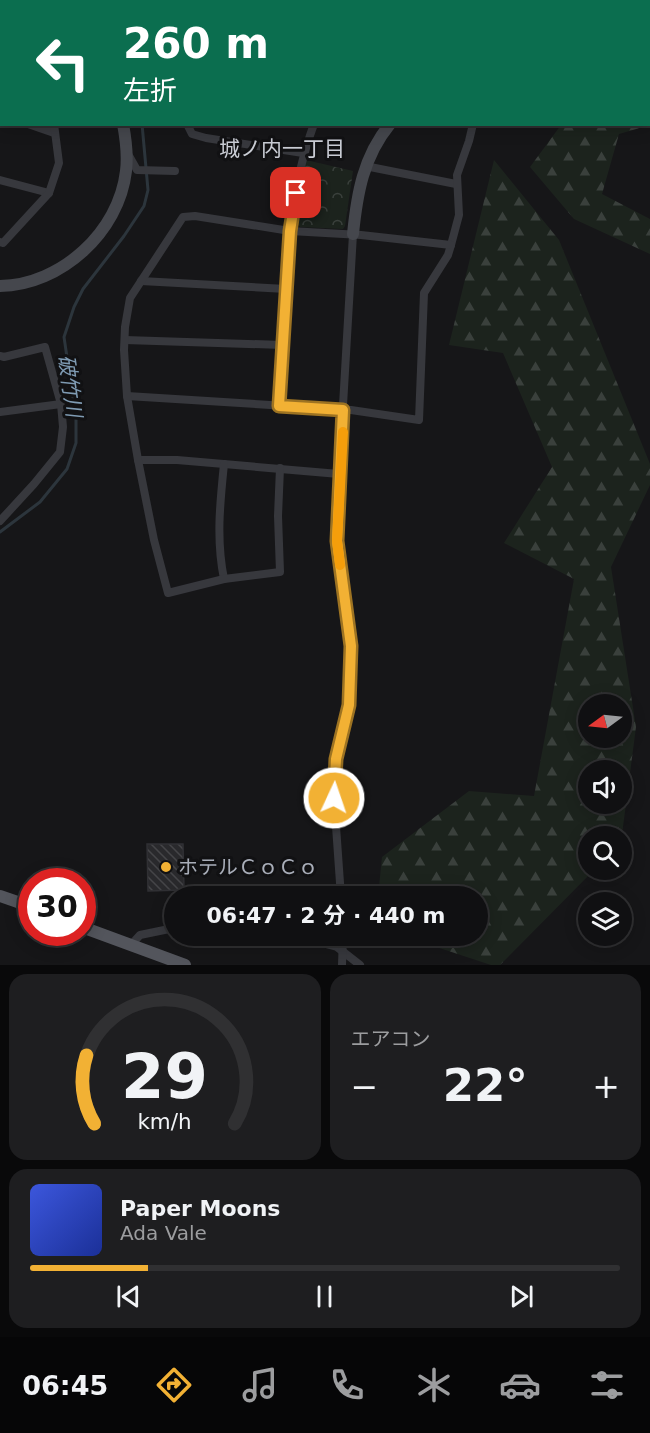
<!DOCTYPE html>
<html lang="ja">
<head>
<meta charset="utf-8">
<style>
  :root { --surface:#101012; --page:#1e1e20; --text:#f1f3f6; --muted:#9c9d9f; --line:#303032; --accent:#f2b134 }
  body { margin:0; font-family:"DejaVu Sans","Noto Sans JP",sans-serif; background:var(--page); color:var(--text); height:100vh; display:flex; flex-direction:column; font-size:22px; white-space:nowrap }
  * { box-sizing:border-box; margin:0 }
  p { font-size:20px; color:var(--muted) }
  .icon { flex:none; width:33px; height:33px; fill:none; stroke:currentColor; stroke-width:2; stroke-linecap:round; stroke-linejoin:round }
  .map { position:relative; height:965px; overflow:hidden }
  .side { display:flex; flex-direction:column; gap:9px; padding:9px; background:#09090a; flex:1 }
  .side>* { flex:none }
  .guide { position:absolute; left:0px; top:0px; width:651px; height:126px; box-shadow:0 3px 15px #0003,0 0 0 2px var(--line); background:#0b6e4f; color:#fff; overflow:hidden }
  .needle { width:39px; rotate:255deg }
  .fabs { position:absolute; left:578px; top:694px; display:grid; gap:12px }
  .fabs a { display:grid; place-items:center; width:54px; height:54px; border-radius:50%; background:var(--surface); box-shadow:0 3px 15px #0003,0 0 0 2px var(--line); font-size:30px }
  .speed { position:absolute; left:18px; top:868px; display:flex; gap:12px; font-size:30px; font-weight:700; text-align:center }
  .speed>* { display:grid; place-content:center; width:78px; height:78px; border-radius:50%; background:var(--surface); box-shadow:0 3px 15px #0003,0 0 0 2px var(--line); line-height:1 }
  .speed .limit { border:9px solid #d22; background:#fff; color:#111 }
  .pin { position:absolute; display:grid; place-items:center; width:51px; height:51px; color:#fff; margin:-26px; border-radius:12px; box-shadow:0 3px 9px #0006 }
  .me { position:absolute; width:66px; margin:-33px; rotate:3deg; stroke-linejoin:round; filter:drop-shadow(0 0 4px #0008) }
  .turn { display:flex; align-items:center; gap:21px; height:126px; padding:0 24px; font-size:27px }
  .turn .icon { width:78px; height:78px; stroke-width:2.5 }
  .turn b { display:block; font-size:42px; line-height:51px }
  .big { font-size:45px; font-weight:700; line-height:1.1 }
  .side .tile { flex:1; display:flex; flex-direction:column; justify-content:center; gap:9px; min-width:0; padding:0 21px; border-radius:18px; background:var(--page) }
  .side .dial { align-items:center; gap:0 }
  .dial svg { height:156px; overflow:visible; fill:none; stroke:var(--line); stroke-width:7; stroke-linecap:round; text-anchor:middle }
  .dial text { fill:var(--text); stroke:none }
  .song { display:flex; align-items:center; gap:18px }
  .cover { width:72px; height:72px; border-radius:9px; background:linear-gradient(135deg,hsl(230 70% 55%),hsl(230 70% 35%)) }
  .played { height:6px; border-radius:3px; background:linear-gradient(90deg,var(--accent) 20%,var(--line) 20%) }
  .keys { display:flex; justify-content:space-around; direction:ltr }
  .heat { display:flex; justify-content:space-between; align-items:center; font-size:33px; direction:ltr }
  .side .tiles { flex:1; display:grid; gap:9px; grid-template-columns:1fr 1fr }
  .tile:last-child { grid-column:span 2 }
  .trip { position:absolute; left:164px; top:886px; width:324px; height:60px; border-radius:30px; background:var(--surface); box-shadow:0 3px 15px #0003,0 0 0 2px var(--line); font-weight:700; line-height:60px; text-align:center }
  .dock { display:flex; height:96px; justify-content:space-around; align-items:center; background:#060607; color:var(--muted) }
  .dock .icon { width:42px; height:42px }
  .dock .active { color:var(--accent) }
  .dock b { font-size:27px; color:var(--text) }
  .map>svg:first-child { display:block }
</style>
</head>
<body>
<div class="map">
<svg width="650" height="965" viewBox="0 0 650 965">
  <defs>
    <pattern id="forest-firs" width="22" height="20" patternUnits="userSpaceOnUse" patternTransform="scale(1.5)"><rect width="22" height="20" fill="#1c231d"/><path d="M5 1l3.5 6h-7zM16 11l3.5 6h-7z" fill="#3a403c"/></pattern>
    <pattern id="park-crowns" width="20" height="18" patternUnits="userSpaceOnUse" patternTransform="scale(1.5)"><rect width="20" height="18" fill="#1c231d"/><path d="M2 6a3 3 0 1 1 6 0M12 15a3 3 0 1 1 6 0" fill="none" stroke="#3a403c"/></pattern>
    <pattern id="building-back-hatch" width="6" height="6" patternUnits="userSpaceOnUse" patternTransform="scale(1.5)"><rect width="6" height="6" fill="#29292c"/><path d="M-1 5l2 2M0 0l6 6M5-1l2 2" fill="none" stroke="#454548"/></pattern>
  </defs>
  <rect width="100%" height="100%" fill="#161618"/>
  <g fill="url(#forest-firs)" fill-rule="evenodd">
    <polygon points="650,77 650,125 619,134 602,194 650,219 650,254 574,219 530,167 561,125 650,124"/>
    <path d="M494,160L559,240L650,464V485L611,567L636,727L621,842V837H588V870H594L500,965H491L403,936H477V897H378L382,857L469,791L534,796L574,579L504,543L552,467L503,353L449,345ZM588,705H621V738H588ZM588,771H621V804H588Z"/>
  </g>
  <polygon fill="url(#park-crowns)" points="306,160 353,171 345,226 343,229 300,227 296,222"/>
  <g fill="none" stroke-linecap="round" stroke-linejoin="round">
    <g stroke="#2c353c" stroke-width="3">
      <polyline points="154,2 155,0"/>
      <polyline points="0,532 40,502 67,469 76,443 76,418 64,337 74,307 83,289 124,236 144,206 148,190 142,124"/>
    </g>
  </g>
  <polygon fill="url(#building-back-hatch)" stroke="#303034" stroke-width="1.5" points="147,844 183,844 184,890 148,891"/>
  <g fill="none" stroke-linecap="round" stroke-linejoin="round">
    <g stroke="#37383d" stroke-width="8">
      <polyline points="18,0 23,2"/>
      <polyline points="267,0 268,2"/>
      <polyline points="350,0 352,2"/>
      <polyline points="57,2 58,0"/>
      <polyline points="208,2 209,0"/>
      <polyline points="432,2 433,0"/>
      <polyline points="619,2 620,0"/>
      <polyline points="0,58 2,59"/>
      <polyline points="0,116 2,116"/>
      <polyline points="28,124 54,133"/>
      <polyline points="187,124 192,134 206,138 303,153"/>
      <polyline points="128,154 137,170 175,171"/>
      <polyline points="365,166 456,184"/>
      <polyline points="0,180 49,193"/>
      <polyline points="0,242 3,243 49,193 59,163 54,124"/>
      <polyline points="141,281 286,289"/>
      <polyline points="125,340 283,345"/>
      <polyline points="0,356 4,357 45,347 61,404 63,427 60,452 34,484 0,521"/>
      <polyline points="127,396 351,410 419,420 424,293 448,255 451,245 459,215 457,175 469,141 473,124"/>
      <path d="M279,406C285,313 281,213 314,124"/>
      <polyline points="0,412 61,404"/>
      <polyline points="138,460 177,460 339,474"/>
      <path d="M224,464C220,503 216,540 224,579"/>
      <polyline points="280,468 278,516 280,572 224,579 168,593 154,540 138,460 127,396 124,350 125,327 130,298 183,217 195,216 290,231 361,235 451,245"/>
      <polyline points="341,897 334,798 336,759 349,705 351,646 337,541 339,474 353,234"/>
      <polyline points="296,936 337,947 360,965"/>
      <polyline points="131,945 140,935 174,928"/>
      <polyline points="342,965 343,936"/>
    </g>
    <g stroke="#45474d" stroke-width="12">
      <polyline points="131,2 132,0"/>
      <polyline points="521,2 523,0"/>
      <path d="M353,234C357,194 363,157 390,124"/>
      <path d="M0,286C61,285 119,232 126,171C128,155 126,140 123,124"/>
    </g>
    <g stroke="#53555c" stroke-width="12">
      <polyline points="0,896 32,907"/>
      <polyline points="82,927 185,965"/>
    </g>
  </g>
  <g fill="none" stroke-linecap="round" stroke-linejoin="round">
    <defs>
      <polyline id="route" points="296,193 290,231 279,406 343,410 337,541 351,646 349,705 336,759 334,798"/>
    </defs>
    <use href="#route" stroke="#9d7322" stroke-width="15"/>
    <use href="#route" stroke="#f2b134" stroke-width="10"/>
    <polyline stroke="#f59e0b" stroke-width="10" points="340,565 337,541 343,432"/>
  </g>
  <circle fill="#f2b134" stroke="#111113" stroke-width="2" cx="166" cy="867" r="6"/>
  <g text-anchor="middle" dominant-baseline="central" stroke-width="6" stroke-linejoin="round" paint-order="stroke">
    <g font-size="20" fill="#a8adb8" stroke="#111113" text-anchor="start">
      <text x="178" y="867">ホテルＣｏＣｏ</text>
    </g>
    <g font-size="21" fill="#c9ccd4" stroke="#111113">
      <text x="282" y="149">城ノ内一丁目</text>
    </g>
    <g font-size="21" font-style="italic" fill="#7f9bb3" stroke="#111113">
      <text transform="translate(70 386) rotate(82)">破竹川</text>
    </g>
  </g>
</svg>
<div class="fabs">
<a><svg class="needle" viewBox="-14 -14 28 28"><path d="M0-13l5 13h-10z" fill="#e53935"/><path d="M0 13l5-13h-10z" fill="#9c9d9f"/></svg></a>
<a><svg class="icon" aria-label="sound" viewBox="0 0 24 24"><path d="M4 9h4l5-4v14l-5-4H4zM17 9q2 3 0 6"/></svg></a>
<a><svg class="icon" aria-label="search" viewBox="0 0 24 24"><circle cx="10" cy="10" r="6"/><path d="M15 15l6 6"/></svg></a>
<a><svg class="icon" aria-label="layers" viewBox="0 0 24 24"><path d="M12 4l9 5-9 5-9-5zM3 14l9 5 9-5"/></svg></a>
</div>
<div class="speed"><div class="limit">30</div></div>
<div class="pin" style="left:296px;top:193px;background:#d93025"><svg class="icon" aria-label="arrive" viewBox="0 0 24 24"><path d="M6 21V4h12l-3 4 3 4H6"/></svg></div>
<svg class="me" style="left:334px;top:798px" viewBox="-20 -20 40 40"><circle r="17" fill="#f2b134" stroke="#fff" stroke-width="3"/><path d="M0-11L8 9 0 5-8 9z" fill="#fff"/></svg>
<div class="trip">06:47 · 2 分 · 440 m</div>
<div class="guide">
<div class="turn"><svg class="icon" aria-label="left" viewBox="0 0 24 24"><path d="M17 20v-9H6M10 6l-5 5 5 5"/></svg><div><b>260 m</b>左折</div></div>
</div>
</div>
<section class="side">
<div class="tiles">
<div class="tile dial"><svg viewBox="0 0 100 80">
<path d="M14 69A42 42 0 1 1 86 69"/>
<path d="M14 69A42 42 0 0 1 10 34" stroke="#f2b134"/>
<text x="50" y="56" font-size="32" font-weight="700">29</text>
<text x="50" y="72" font-size="11">km/h</text>
</svg></div>
<div class="tile"><p>エアコン</p>
<div class="heat"><a>−</a><b class="big">22°</b><a>+</a></div>
</div>
<div class="tile">
<div class="song"><i class="cover"></i><div><b>Paper Moons</b><p>Ada Vale</p></div></div>
<div class="played"></div>
<div class="keys"><svg class="icon" aria-label="previous" viewBox="0 0 24 24"><path d="M18 5L8 12l10 7zM5 5v14"/></svg><svg class="icon" aria-label="pause" viewBox="0 0 24 24"><path d="M8 5v14M16 5v14"/></svg><svg class="icon" aria-label="next" viewBox="0 0 24 24"><path d="M6 5l10 7-10 7zM19 5v14"/></svg></div>
</div>
</div>
</section>
<nav class="dock">
<b>06:45</b>
<svg class="icon active" aria-label="directions" viewBox="0 0 24 24"><path d="M12 3l9 9-9 9-9-9zM9 14v-3h6M13 9l2 2-2 2"/></svg>
<svg class="icon" aria-label="music" viewBox="0 0 24 24"><path d="M9 18V5l10-2v13"/><circle cx="6" cy="18" r="3"/><circle cx="16" cy="16" r="3"/></svg>
<svg class="icon" aria-label="phone" viewBox="0 0 24 24"><path d="M5 4h4l2 5-3 2q2 4 5 5l2-3 5 2v4C11 20 4 13 5 4z"/></svg>
<svg class="icon" aria-label="climate" viewBox="0 0 24 24"><path d="M12 3v18M4 7l16 10M4 17L20 7"/></svg>
<svg class="icon" aria-label="car" viewBox="0 0 24 24"><path d="M5 17H2v-5l4-1 3-4h7l3 4 3 1v5h-3M9 17h6M6 11h13"/><circle cx="7" cy="17" r="2"/><circle cx="17" cy="17" r="2"/></svg>
<svg class="icon" aria-label="filters" viewBox="0 0 24 24"><path d="M4 7h16M4 17h16"/><circle cx="9" cy="7" r="2"/><circle cx="15" cy="17" r="2"/></svg>
</nav>
</body>
</html>
